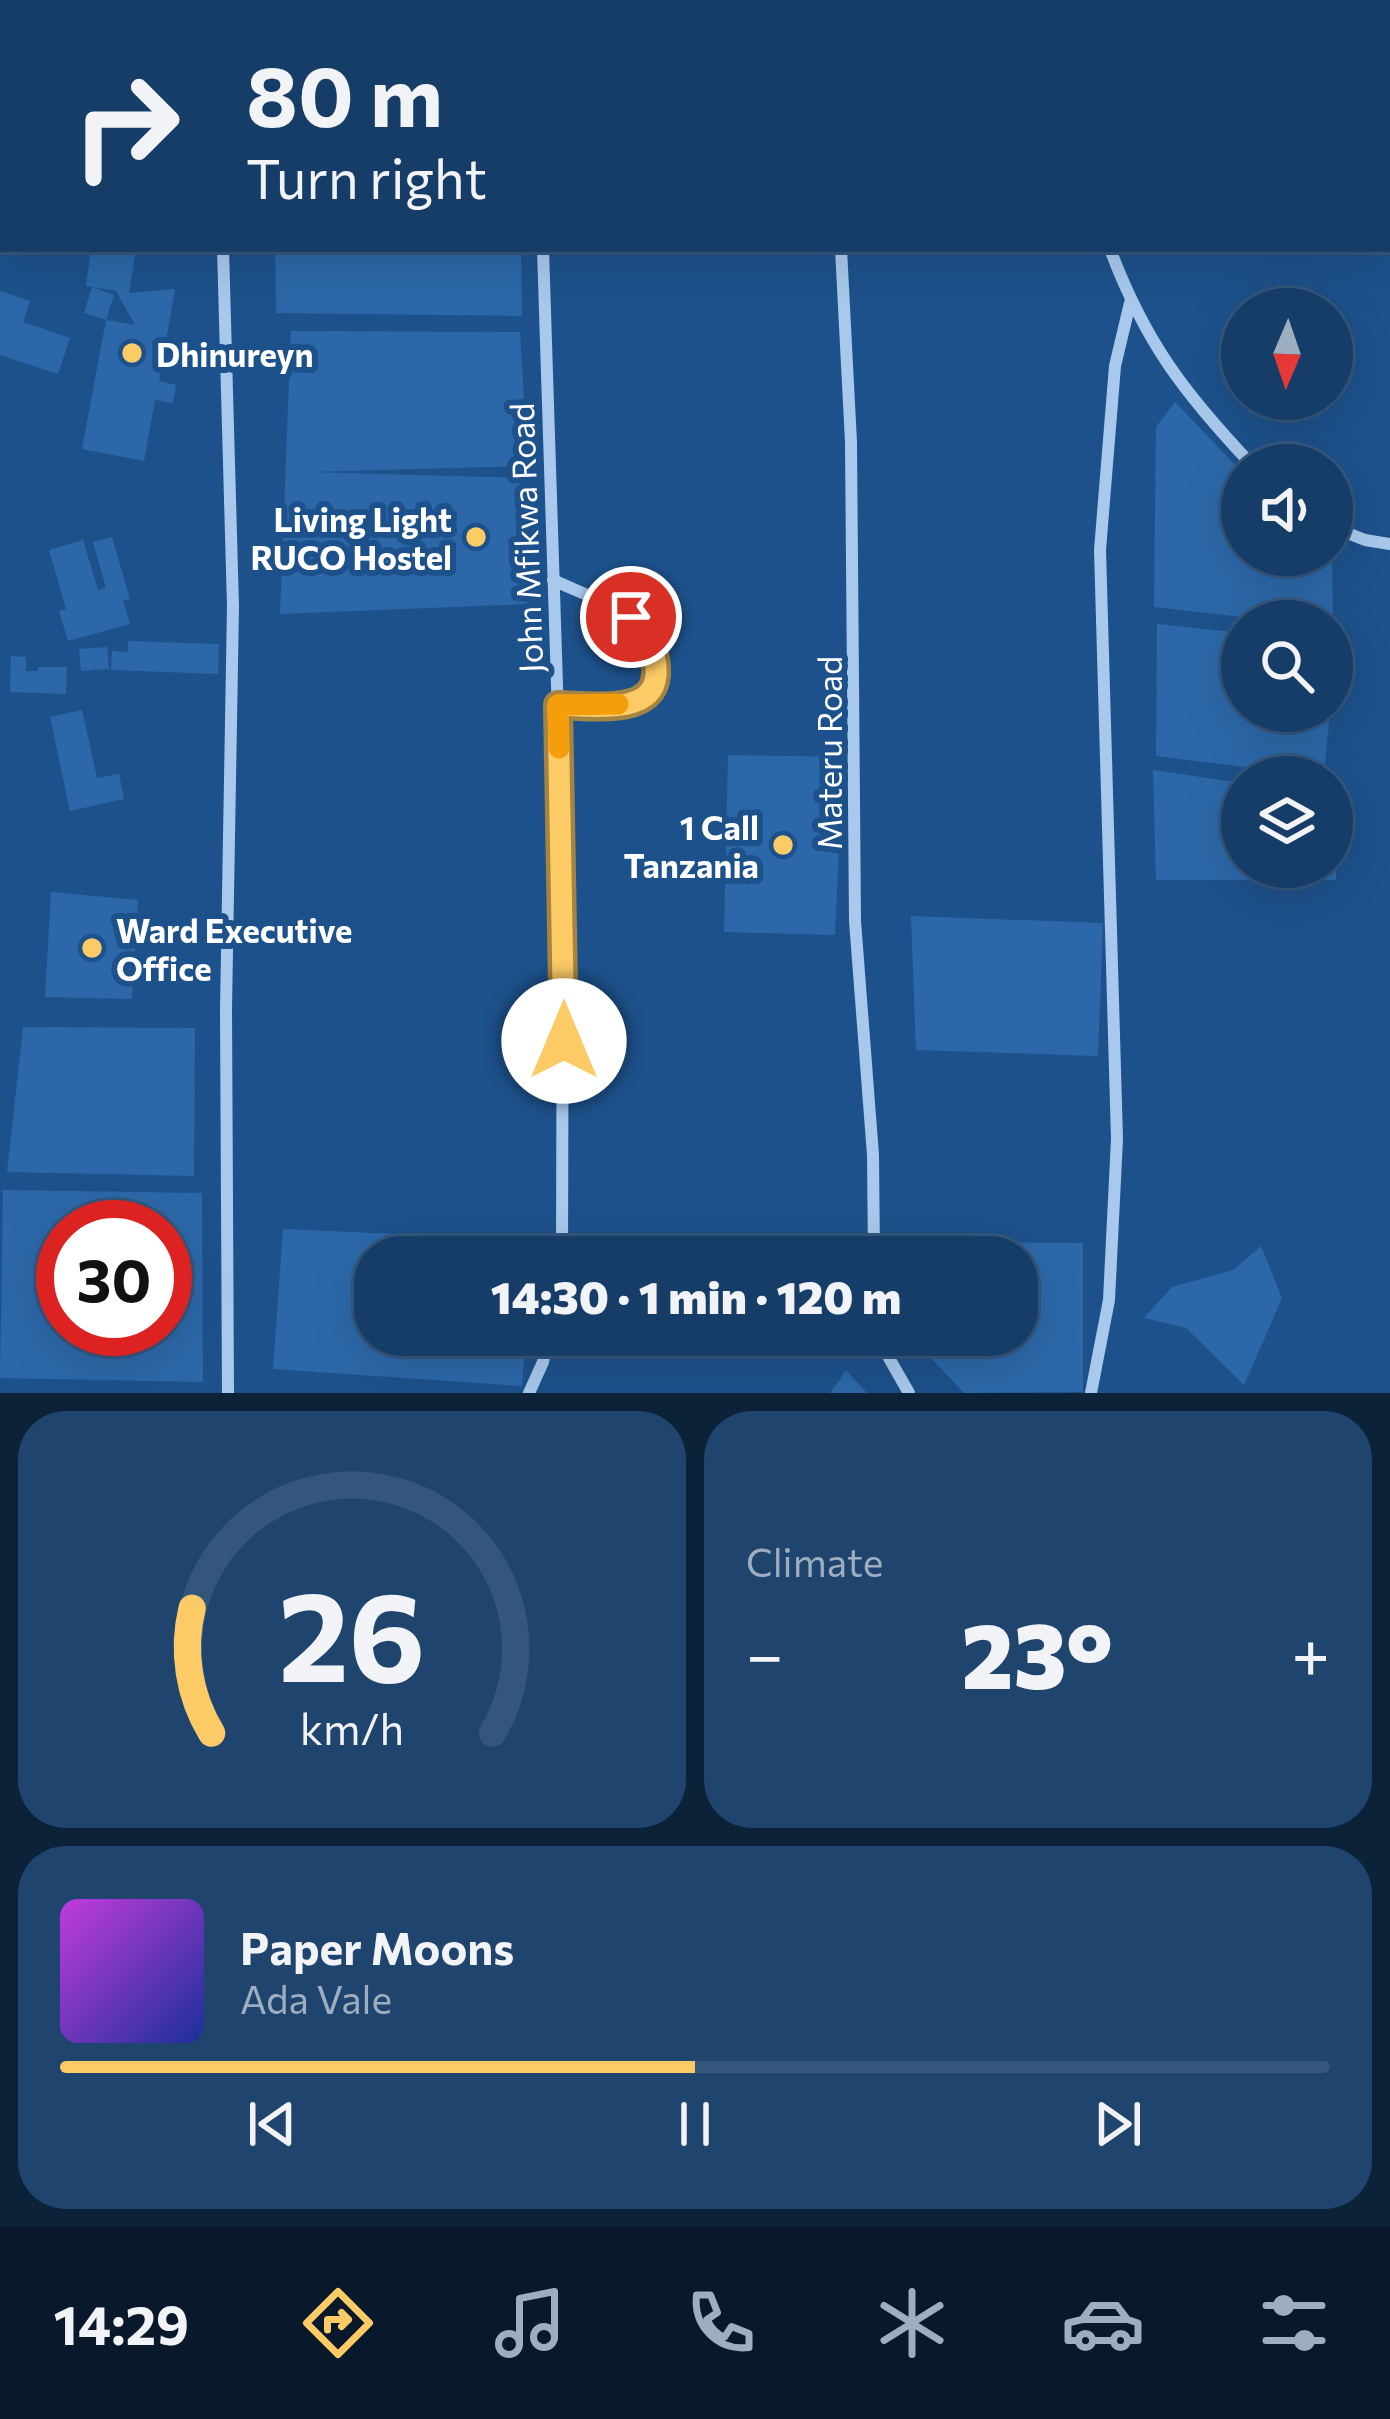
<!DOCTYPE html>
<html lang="en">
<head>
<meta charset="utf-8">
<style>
  :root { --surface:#163d68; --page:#1f446e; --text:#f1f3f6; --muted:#9eaec0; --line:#35567c; --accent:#fccb66 }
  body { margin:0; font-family:Commissioner,sans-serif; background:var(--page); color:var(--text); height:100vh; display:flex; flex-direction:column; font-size:45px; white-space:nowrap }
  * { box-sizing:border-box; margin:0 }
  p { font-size:39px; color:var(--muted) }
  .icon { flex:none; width:66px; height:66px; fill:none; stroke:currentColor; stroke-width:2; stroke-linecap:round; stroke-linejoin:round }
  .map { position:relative; height:1393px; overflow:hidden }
  .panel { display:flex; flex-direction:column; gap:18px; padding:18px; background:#0c2239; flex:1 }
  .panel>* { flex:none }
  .hud { position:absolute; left:0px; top:0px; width:1392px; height:252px; box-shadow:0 12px 48px #0002,0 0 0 3px var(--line); background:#163d68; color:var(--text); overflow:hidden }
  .needle { width:78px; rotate:182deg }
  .fabs { position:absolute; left:1221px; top:288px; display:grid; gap:24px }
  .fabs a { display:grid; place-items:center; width:132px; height:132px; border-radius:50%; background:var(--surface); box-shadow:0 12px 48px #0002,0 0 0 3px var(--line); font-size:60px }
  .speed { position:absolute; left:36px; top:1200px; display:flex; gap:24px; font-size:60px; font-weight:700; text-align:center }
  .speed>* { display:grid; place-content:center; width:156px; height:156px; border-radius:50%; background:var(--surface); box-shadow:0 12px 48px #0002,0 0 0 3px var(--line); line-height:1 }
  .speed .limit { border:18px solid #d22; background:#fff; color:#111 }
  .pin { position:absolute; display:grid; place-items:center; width:102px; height:102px; color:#fff; margin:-51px; border:6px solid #fff; border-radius:50%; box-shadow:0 3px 12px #0007 }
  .me { position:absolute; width:132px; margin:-66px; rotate:0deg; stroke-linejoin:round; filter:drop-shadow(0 0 9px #0008) }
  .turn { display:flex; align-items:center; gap:42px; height:252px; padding:0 48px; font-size:54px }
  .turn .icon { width:156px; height:156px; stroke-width:2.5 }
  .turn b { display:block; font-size:84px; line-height:102px }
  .big { font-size:90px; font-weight:800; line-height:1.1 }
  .panel .widget { flex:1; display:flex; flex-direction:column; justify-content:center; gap:18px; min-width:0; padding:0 42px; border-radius:48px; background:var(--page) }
  .panel .dial { align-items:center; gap:0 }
  .dial svg { height:312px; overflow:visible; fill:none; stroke:var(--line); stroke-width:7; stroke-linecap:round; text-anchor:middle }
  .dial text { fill:var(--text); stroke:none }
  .song { display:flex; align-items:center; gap:36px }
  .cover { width:144px; height:144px; border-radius:18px; background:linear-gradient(135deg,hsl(290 70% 55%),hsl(230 70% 35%)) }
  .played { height:12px; border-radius:6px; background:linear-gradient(90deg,var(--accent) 50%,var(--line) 50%) }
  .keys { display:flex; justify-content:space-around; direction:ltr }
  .heat { display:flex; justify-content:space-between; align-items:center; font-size:66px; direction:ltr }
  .panel .tiles { flex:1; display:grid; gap:18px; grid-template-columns:1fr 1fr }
  .widget:last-child { grid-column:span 2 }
  .trip { position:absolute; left:354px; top:1236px; width:684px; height:120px; border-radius:48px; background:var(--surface); box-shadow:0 12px 48px #0002,0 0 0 3px var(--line); font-weight:800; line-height:120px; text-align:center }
  .tab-bar { display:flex; height:192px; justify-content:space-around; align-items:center; background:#09182a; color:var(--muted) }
  .tab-bar .icon { width:84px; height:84px }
  .tab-bar .active { color:var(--accent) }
  .tab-bar b { font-size:54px; color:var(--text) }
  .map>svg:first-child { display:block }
</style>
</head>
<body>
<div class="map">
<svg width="1390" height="1393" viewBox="0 0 1390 1393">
  <rect width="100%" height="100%" fill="#1d518b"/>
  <g fill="#2c68a9" fill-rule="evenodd">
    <polygon points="91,249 136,249 129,293 175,289 159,381 176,385 173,403 155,400 144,461 82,449 106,320 135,325 116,291 86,286"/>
    <polygon points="275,249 521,249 522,316 276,313"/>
    <polygon points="92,287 114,295 106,320 84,313"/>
    <polygon points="0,291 30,301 23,322 70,338 58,374 0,355"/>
    <polygon points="291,331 520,332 528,466 309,472 524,478 528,604 280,614"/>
    <polygon points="1175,402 1242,472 1242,555 1332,555 1333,621 1276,621 1154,607 1156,427"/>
    <polygon points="112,537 130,599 123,600 130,624 68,641 59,611 66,609 49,550 83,540 98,590 106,588 93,542"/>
    <polygon points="1157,624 1242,633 1242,711 1330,711 1324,777 1156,756"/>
    <polygon points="128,641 219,644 218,674 111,670 112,651 128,652"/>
    <polygon points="107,647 109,669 81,671 79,649"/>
    <polygon points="11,656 26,657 26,671 38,671 38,667 67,667 66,694 10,692"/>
    <polygon points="82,710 97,778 119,774 124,799 70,811 50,717"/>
    <polygon points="728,755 843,757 835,935 724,932"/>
    <polygon points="1153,770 1242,783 1242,867 1336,867 1336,880 1156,880"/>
    <polygon points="1332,796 1337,796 1336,851 1332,851"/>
    <polygon points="51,892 138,900 132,999 45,997"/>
    <polygon points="911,916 1103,923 1098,1056 916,1050"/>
    <polygon points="23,1027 195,1028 194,1176 7,1172"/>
    <path d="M3,1190L202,1193L203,1382L0,1378ZM63,1227H165V1329H63Z"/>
    <polygon points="283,1229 534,1240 532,1257 375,1257 375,1335 526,1335 522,1386 273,1369"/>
    <polygon points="914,1242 1083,1243 1083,1392 964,1393 914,1340 914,1335 1017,1335 1017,1257 914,1257"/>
    <polygon points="1261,1246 1282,1298 1244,1385 1186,1328 1144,1318 1172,1287 1233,1270"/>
    <polygon points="846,1370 867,1393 830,1393"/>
  </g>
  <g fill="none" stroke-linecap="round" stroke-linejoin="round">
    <g stroke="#a8c9ec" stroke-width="12">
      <polyline points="531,0 531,3"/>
      <polyline points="825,0 826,3"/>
      <polyline points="861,0 867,3"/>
      <polyline points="1129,0 1148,3"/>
      <polyline points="225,3 225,0"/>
      <polyline points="1060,3 1060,0"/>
      <polyline points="223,249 233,606 226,1010 228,1393"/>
      <polyline points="543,249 563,872 562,1257"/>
      <polyline points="841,249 851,442 855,921 873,1155 874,1257"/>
      <path d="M1110,249C1145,342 1184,393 1252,465"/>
      <polyline points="1332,527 1365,540 1390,544"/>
      <path d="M553,580C595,600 658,616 656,672C655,688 650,695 636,702L558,705"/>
      <polyline points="882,1335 889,1358 909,1393"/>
      <polyline points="529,1393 543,1362 549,1335"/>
      <polyline points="1091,1393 1109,1300 1117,1139 1100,550 1115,366 1130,303"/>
    </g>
  </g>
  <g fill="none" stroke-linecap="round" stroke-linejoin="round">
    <defs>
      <path id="route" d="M564,1041L558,705C587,705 653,717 656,675C657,649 648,637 631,617"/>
    </defs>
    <use href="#route" stroke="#a48442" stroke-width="30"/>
    <use href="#route" stroke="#fccb66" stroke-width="21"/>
    <polyline stroke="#f59e0b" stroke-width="21" points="559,748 558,705 618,704"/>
  </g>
  <g fill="#fccb66" stroke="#1d518b" stroke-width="4.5">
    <circle cx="132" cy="353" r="12"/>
    <circle cx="476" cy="537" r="12"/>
    <circle cx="783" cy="845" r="12"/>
    <circle cx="92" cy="948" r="12"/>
  </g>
  <g text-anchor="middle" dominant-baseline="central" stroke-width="12" stroke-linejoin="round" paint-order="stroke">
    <g font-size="33" font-weight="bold" fill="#fff" stroke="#1d518b" text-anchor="start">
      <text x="156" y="353">Dhinureyn</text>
      <text x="452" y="518" text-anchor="end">Living Light<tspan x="452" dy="38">RUCO Hostel</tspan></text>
      <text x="759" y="826" text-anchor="end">1 Call<tspan x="759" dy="38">Tanzania</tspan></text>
      <text x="116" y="929">Ward Executive<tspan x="116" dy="38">Office</tspan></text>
    </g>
    <g font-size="33" fill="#fff" stroke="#1d518b">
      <text transform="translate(525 538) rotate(-92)">John Mfikwa Road</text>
      <text transform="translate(828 753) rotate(-90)">Materu Road</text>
    </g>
  </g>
</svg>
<div class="fabs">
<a><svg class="needle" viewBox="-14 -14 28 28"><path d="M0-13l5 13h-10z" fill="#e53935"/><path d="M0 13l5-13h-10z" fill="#9eaec0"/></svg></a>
<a><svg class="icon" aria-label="sound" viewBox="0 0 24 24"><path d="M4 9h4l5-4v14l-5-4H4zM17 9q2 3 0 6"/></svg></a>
<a><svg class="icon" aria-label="search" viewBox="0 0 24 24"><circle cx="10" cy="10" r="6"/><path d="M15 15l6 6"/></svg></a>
<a><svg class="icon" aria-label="layers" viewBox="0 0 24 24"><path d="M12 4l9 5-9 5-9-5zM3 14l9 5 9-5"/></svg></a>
</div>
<div class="speed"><div class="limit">30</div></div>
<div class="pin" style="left:631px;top:617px;background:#d93025"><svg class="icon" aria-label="arrive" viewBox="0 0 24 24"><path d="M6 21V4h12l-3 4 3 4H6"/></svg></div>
<svg class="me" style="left:564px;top:1041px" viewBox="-20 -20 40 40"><circle r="19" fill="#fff"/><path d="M0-13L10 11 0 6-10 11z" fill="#fccb66"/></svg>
<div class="trip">14:30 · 1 min · 120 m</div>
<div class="hud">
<div class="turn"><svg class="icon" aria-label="right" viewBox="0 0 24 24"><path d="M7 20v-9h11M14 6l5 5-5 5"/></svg><div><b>80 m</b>Turn right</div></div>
</div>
</div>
<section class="panel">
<div class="tiles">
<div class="widget dial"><svg viewBox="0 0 100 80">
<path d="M14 69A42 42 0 1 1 86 69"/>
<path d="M14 69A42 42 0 0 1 9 37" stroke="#fccb66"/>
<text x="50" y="56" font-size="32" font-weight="700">26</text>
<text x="50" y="72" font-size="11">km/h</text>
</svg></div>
<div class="widget"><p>Climate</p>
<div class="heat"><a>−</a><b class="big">23°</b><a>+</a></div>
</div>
<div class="widget">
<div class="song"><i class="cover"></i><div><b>Paper Moons</b><p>Ada Vale</p></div></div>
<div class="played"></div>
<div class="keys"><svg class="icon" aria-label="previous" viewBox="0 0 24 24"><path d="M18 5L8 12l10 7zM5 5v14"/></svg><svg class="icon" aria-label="pause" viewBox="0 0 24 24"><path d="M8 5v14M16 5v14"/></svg><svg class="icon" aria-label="next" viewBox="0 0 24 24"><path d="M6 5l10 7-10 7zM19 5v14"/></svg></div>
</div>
</div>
</section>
<nav class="tab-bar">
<b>14:29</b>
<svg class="icon active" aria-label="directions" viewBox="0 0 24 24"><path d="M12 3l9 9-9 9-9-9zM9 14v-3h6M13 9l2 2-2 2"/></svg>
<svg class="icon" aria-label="music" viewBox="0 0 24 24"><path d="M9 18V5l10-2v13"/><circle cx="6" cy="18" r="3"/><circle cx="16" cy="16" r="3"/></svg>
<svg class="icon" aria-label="phone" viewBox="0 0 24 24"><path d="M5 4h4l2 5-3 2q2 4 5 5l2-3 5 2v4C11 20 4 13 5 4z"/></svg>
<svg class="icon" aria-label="climate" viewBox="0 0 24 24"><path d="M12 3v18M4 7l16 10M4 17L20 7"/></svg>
<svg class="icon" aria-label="car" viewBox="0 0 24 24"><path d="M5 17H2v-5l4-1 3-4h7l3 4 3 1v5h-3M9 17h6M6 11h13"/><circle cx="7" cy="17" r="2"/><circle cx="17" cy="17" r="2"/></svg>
<svg class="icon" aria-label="filters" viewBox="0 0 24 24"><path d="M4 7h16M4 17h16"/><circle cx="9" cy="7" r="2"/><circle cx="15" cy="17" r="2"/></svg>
</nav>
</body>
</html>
